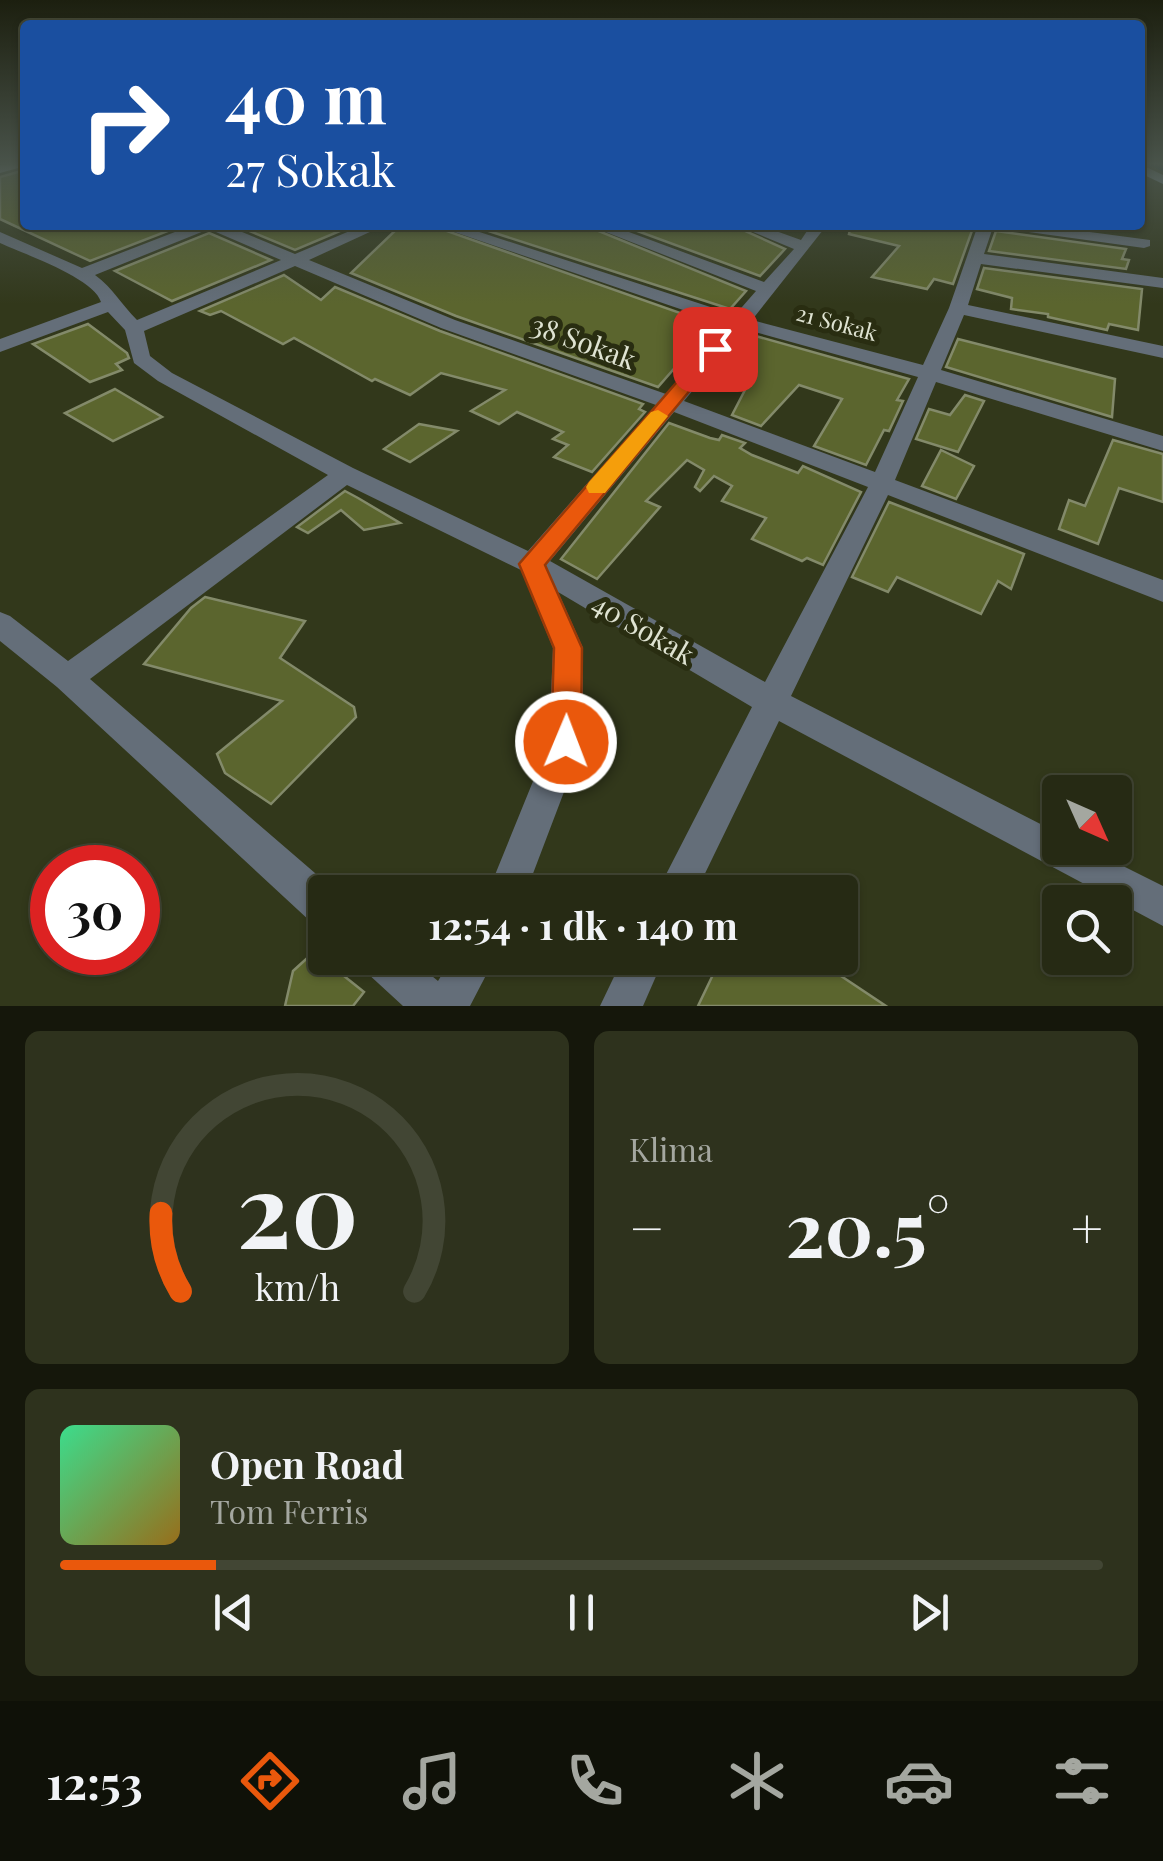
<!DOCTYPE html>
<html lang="tr">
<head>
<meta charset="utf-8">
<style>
  :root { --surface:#262a14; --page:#2e321d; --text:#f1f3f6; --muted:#a4a7a0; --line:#424634; --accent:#ea580c }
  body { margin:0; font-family:"Playfair Display",serif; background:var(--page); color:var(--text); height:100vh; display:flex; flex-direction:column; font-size:38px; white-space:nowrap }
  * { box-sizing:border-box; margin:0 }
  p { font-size:32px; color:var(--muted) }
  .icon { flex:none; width:55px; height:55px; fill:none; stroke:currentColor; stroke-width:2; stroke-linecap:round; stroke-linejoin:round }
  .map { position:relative; height:1006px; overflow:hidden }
  .side { display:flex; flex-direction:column; gap:25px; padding:25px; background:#15170b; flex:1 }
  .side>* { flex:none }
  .hud { position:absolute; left:20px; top:20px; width:1125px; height:210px; border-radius:10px; box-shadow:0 2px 8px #0004,0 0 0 2px var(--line); background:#1a4fa0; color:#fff; overflow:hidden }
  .needle { width:65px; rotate:135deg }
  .controls { position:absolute; left:1042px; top:775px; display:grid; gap:20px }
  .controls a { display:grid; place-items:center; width:90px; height:90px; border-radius:10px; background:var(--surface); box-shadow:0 2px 8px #0004,0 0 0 2px var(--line); font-size:50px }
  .speed { position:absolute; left:30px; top:845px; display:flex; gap:20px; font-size:50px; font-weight:700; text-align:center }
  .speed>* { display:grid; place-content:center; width:130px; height:130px; border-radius:50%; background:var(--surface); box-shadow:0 2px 8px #0004,0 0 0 2px var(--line); line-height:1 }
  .speed .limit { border:15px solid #d22; background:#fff; color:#111 }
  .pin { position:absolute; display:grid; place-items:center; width:85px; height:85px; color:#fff; margin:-42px; border-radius:20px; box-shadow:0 5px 15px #0006 }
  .me { position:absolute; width:110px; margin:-55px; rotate:1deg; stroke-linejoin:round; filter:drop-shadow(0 0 8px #0008) }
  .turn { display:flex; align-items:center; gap:35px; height:210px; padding:0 40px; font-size:45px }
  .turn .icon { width:130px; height:130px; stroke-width:2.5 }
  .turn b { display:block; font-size:70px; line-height:85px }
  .big { font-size:75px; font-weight:700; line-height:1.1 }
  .side .tile { flex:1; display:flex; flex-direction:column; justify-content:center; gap:15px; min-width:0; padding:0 35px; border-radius:15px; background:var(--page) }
  .side .dial { align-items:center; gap:0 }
  .dial svg { height:260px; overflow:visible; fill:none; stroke:var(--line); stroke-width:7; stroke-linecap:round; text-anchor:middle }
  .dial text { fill:var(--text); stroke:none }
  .song { display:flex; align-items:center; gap:30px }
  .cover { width:120px; height:120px; border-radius:15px; background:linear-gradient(135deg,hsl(150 70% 55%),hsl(40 70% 35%)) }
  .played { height:10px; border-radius:5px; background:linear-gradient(90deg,var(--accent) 15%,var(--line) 15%) }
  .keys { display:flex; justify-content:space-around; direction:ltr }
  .heat { display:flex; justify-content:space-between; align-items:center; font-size:55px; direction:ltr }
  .side .tiles { flex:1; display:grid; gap:25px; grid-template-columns:1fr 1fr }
  .tile:last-child { grid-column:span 2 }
  .trip { position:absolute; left:308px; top:875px; width:550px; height:100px; border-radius:10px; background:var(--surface); box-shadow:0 2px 8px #0004,0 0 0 2px var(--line); font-weight:700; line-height:100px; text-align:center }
  .tabs { display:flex; height:160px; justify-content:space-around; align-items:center; background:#0f1108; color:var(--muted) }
  .tabs .icon { width:70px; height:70px }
  .tabs .current { color:var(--accent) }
  .tabs b { font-size:45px; color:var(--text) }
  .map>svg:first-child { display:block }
</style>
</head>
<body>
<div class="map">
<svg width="1163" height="1006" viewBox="0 0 1163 1006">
  <rect width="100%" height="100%" fill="#32381b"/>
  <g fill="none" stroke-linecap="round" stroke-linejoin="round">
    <polyline stroke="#001a34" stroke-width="5" points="1151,163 1163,169"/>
  </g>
  <g fill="#5b652e" stroke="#838a6a" stroke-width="2.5">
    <polygon points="25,170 25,225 183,225 90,261 0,219 0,177"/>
    <polygon points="235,225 354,225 295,250"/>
    <polygon points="401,225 430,225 720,327 686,365 679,363 658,387 456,316 351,273"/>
    <polygon points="470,225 584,225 746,291 730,309"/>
    <polygon points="621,225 732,225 785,249 760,276"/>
    <polygon points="851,225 974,225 953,284 934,279 927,289 872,277 899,246 849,234"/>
    <polygon points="996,231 1126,249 1122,259 1129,260 1126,269 989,251"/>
    <polygon points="209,233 271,260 172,301 115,271"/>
    <polygon points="984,268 1142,289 1138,330 1109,324 1107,330 1048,317 1048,314 1011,309 1012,298 977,289"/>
    <polygon points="284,275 321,300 335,287 440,331 643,404 639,409 645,412 592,472 554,457 568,445 553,439 563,432 517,412 499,424 471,411 505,390 441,373 410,395 375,379 372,381 294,338 283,344 221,311 210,315 200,311"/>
    <polygon points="88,324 127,353 129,358 116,364 122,370 90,382 33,344"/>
    <polygon points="745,333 909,379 897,400 903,401 889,431 884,430 866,465 814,446 842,399 799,385 761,426 732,415 746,388 711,375"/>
    <polygon points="958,339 1115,379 1112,417 946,367"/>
    <polygon points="115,389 162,417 113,441 65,413"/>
    <polygon points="965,395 984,401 958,452 916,439 929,409 950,415"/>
    <polygon points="669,423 710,438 719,440 722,435 745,443 740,448 752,455 798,473 803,466 861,492 823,565 807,558 802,561 752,539 766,518 722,501 732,486 714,476 700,491 695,487 704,470 687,460 646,501 660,507 597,579 561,559"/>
    <polygon points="419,424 457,431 410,462 384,449"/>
    <polygon points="1113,440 1163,454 1163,502 1119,488 1098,544 1059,529 1069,500 1085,506"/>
    <polygon points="941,450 974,466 956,499 922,486"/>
    <polygon points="345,491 358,498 400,523 364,530 341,510 308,533 297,527"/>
    <polygon points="889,502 1024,554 1011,589 998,581 981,614 897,577 888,592 852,577"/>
    <polygon points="205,597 305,621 280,658 354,707 356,717 271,804 225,773 217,754 282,701 144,664 191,608"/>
    <polygon points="314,952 364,992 353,1006 285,1006 293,971"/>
    <polygon points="721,958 814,958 886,1006 698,1006"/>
  </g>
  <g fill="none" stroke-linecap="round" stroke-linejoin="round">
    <g fill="#646e79" fill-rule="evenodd">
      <path d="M193,225H225L295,254L364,225H385L309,260L455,320L666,394L727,325L434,225H458L735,315L756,291L588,225H610L764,282L794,249L736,225H759L801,240L811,225H827L752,320L923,365L949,308L978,225H1037L1150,240V246L1144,248L993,227L984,254L1163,278V288L981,264L968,305L1163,346V358L964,315L941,370L1163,436V451L936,382L895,480L1163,580V602L888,495L791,696L1060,834V848H1087L1163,886V926L779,721L696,892H657L752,707L558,592L583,648V742L526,892H488L549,742L553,648L521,570L347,485L90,679L337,892H325V927L311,922L57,687L0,641V612L10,616L68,661L328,475L158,381L134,363L125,330L108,312L0,352V339L101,302C94,278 24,254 0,243V232L82,268ZM209,229L281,260L137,320C121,304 113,288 95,275ZM295,266L441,328L656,405L528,551L353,468L172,373L150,356L144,331ZM744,329L918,377L875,472L684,401ZM674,412L868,487L765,682L550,561Z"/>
      <polygon points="360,958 410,958 438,981 452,958 495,958 470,1006 403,1006 366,972"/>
      <polygon points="623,958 664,958 643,1006 600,1006"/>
    </g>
    <g fill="#92a7bd" fill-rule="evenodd">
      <polygon points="25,163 25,166 0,173 0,165"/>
      <polygon points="1140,164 1163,175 1163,184 1140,173"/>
    </g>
  </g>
  <linearGradient id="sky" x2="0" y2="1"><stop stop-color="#1c1f0f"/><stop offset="0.54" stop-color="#49534a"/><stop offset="1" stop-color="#49534a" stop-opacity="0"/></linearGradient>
  <rect width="1163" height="304" fill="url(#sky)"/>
  <polygon fill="#ea580c" stroke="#983908" stroke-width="2.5" points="715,344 724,349 721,353 545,565 582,648 581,742 577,752 566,756 555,752 551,742 554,648 519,564 709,345"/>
  <polygon fill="#f59e0b" points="658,410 668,416 605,493 589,493 586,487 589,482 651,412"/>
  <g text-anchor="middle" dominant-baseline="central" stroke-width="10" stroke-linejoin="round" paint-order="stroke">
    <g font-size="22" fill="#dfe3d2" stroke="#292d11">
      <text transform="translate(837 322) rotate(15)">21 Sokak</text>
    </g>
    <g font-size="28" fill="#dfe3d2" stroke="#292d11">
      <text transform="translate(584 341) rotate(20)">38 Sokak</text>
      <text transform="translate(644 628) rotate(30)">40 Sokak</text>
    </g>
  </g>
</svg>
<div class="controls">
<a><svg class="needle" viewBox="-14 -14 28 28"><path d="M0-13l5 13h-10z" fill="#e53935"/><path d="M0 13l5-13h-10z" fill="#a4a7a0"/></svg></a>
<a><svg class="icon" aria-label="search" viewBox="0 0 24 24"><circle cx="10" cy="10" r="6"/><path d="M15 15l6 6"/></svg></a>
</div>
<div class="speed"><div class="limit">30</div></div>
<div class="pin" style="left:715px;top:349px;background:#d93025"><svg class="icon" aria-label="arrive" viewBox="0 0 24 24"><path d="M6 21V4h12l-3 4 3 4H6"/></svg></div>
<svg class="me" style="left:566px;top:742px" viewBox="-20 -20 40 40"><circle r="17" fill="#ea580c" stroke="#fff" stroke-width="3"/><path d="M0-11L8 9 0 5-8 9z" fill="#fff"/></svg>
<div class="trip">12:54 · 1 dk · 140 m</div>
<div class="hud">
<div class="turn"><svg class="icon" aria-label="right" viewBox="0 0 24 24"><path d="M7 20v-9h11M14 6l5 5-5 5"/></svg><div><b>40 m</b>27 Sokak</div></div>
</div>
</div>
<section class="side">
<div class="tiles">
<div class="tile dial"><svg viewBox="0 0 100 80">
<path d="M14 69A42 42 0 1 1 86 69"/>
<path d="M14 69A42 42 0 0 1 8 45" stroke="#ea580c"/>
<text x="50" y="56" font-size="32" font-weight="700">20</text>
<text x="50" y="72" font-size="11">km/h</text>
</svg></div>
<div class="tile"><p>Klima</p>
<div class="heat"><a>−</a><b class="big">20.5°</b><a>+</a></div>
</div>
<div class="tile">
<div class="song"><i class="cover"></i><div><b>Open Road</b><p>Tom Ferris</p></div></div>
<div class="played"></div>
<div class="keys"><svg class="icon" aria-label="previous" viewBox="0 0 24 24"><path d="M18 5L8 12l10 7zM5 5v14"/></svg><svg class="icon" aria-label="pause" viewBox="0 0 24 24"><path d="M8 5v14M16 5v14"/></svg><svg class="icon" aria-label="next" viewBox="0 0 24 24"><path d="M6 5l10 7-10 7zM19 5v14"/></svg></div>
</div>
</div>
</section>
<nav class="tabs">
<b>12:53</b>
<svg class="icon current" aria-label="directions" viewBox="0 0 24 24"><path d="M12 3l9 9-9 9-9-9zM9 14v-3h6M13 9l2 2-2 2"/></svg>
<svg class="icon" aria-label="music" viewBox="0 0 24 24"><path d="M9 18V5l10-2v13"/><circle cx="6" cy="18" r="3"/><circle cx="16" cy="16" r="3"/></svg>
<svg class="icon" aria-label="phone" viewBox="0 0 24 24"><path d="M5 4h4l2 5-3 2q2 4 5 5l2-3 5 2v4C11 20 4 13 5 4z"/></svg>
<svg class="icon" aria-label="climate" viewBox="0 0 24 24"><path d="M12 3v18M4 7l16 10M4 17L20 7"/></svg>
<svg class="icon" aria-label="car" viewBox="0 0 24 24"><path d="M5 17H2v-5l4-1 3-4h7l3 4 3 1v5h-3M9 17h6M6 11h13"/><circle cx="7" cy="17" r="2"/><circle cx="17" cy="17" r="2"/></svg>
<svg class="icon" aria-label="filters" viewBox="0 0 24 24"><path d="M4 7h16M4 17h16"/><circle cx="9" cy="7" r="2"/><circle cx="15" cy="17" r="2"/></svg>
</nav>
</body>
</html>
